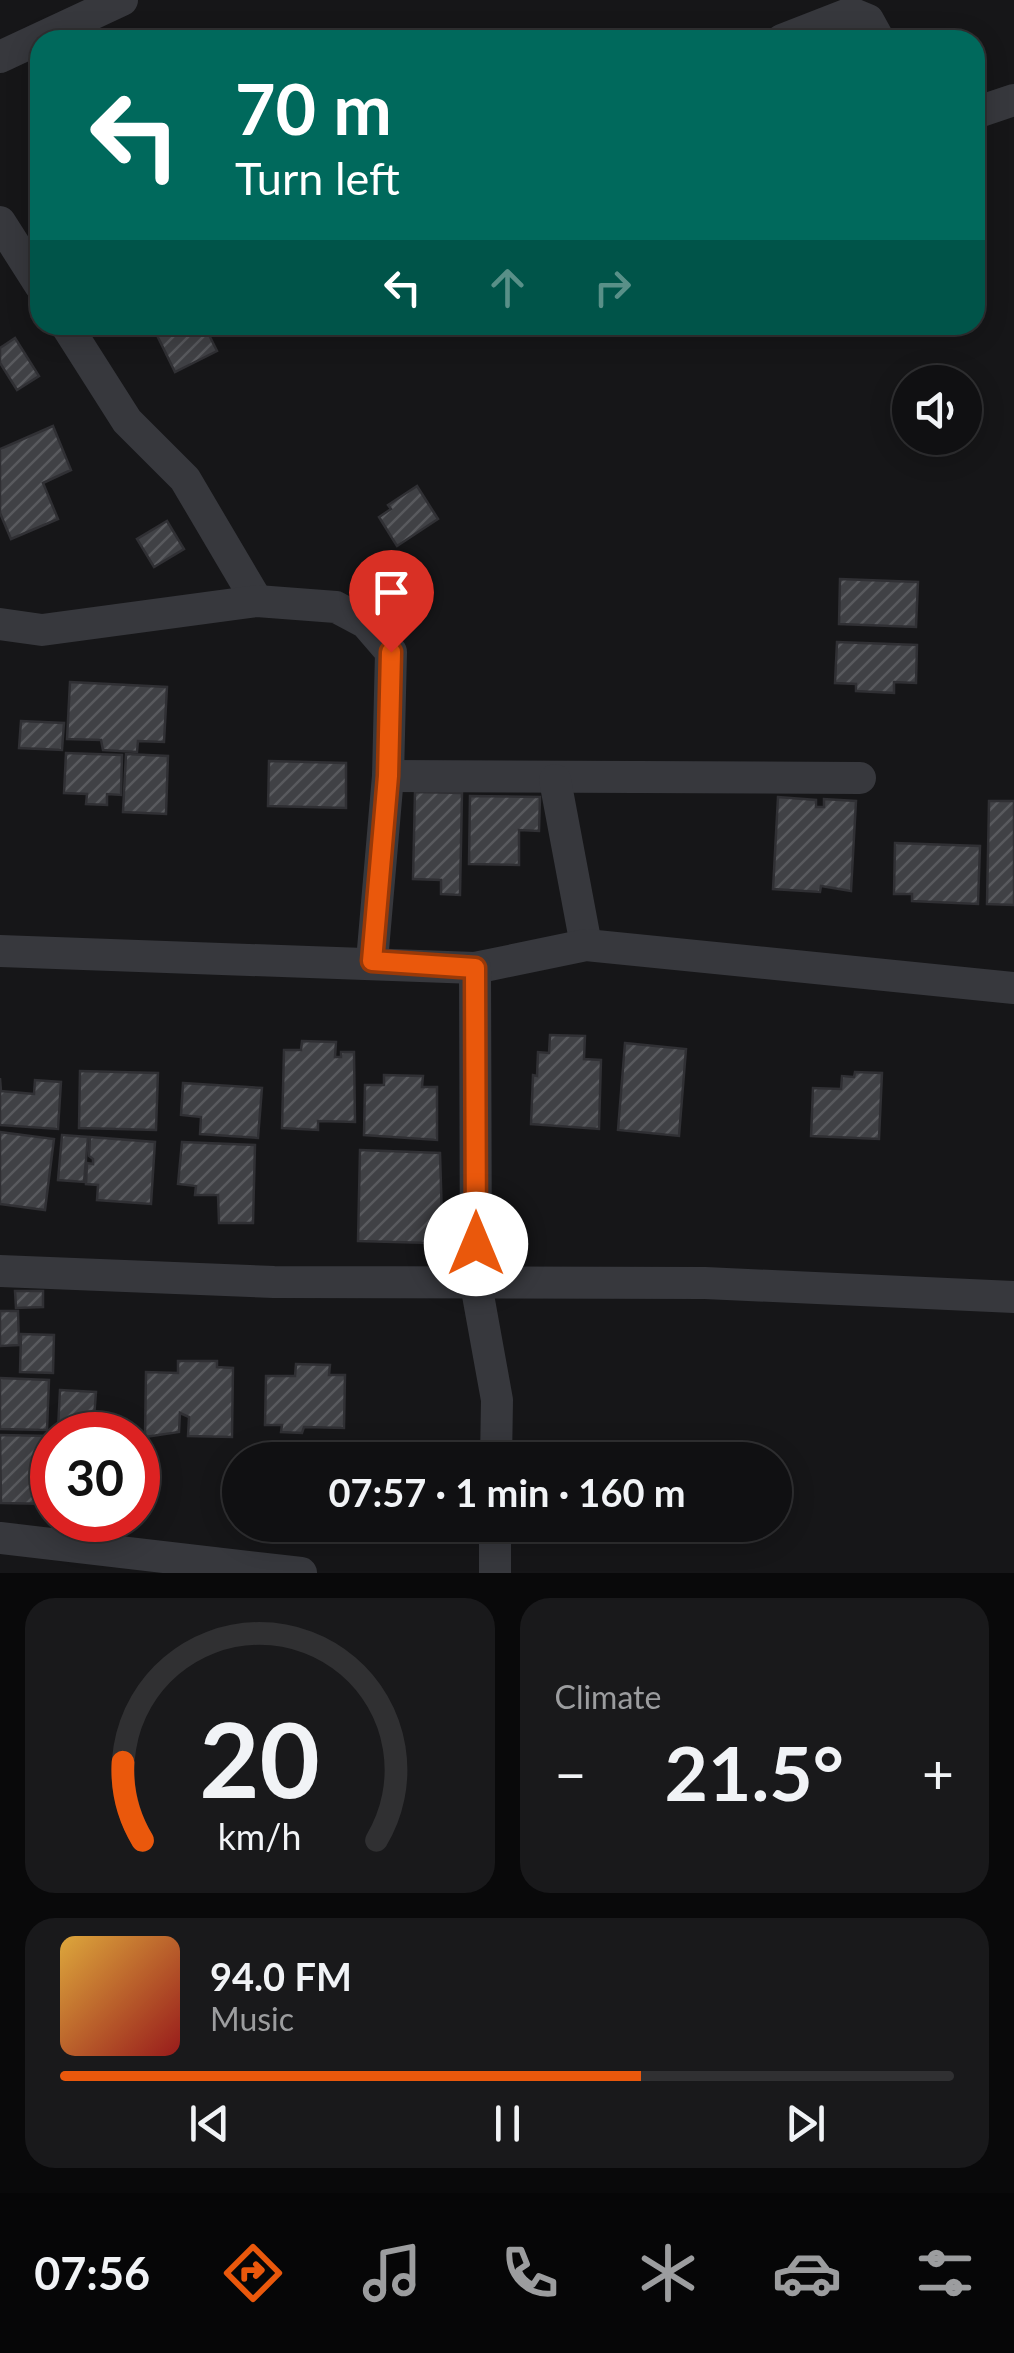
<!DOCTYPE html>
<html lang="en">
<head>
<meta charset="utf-8">
<style>
  :root { --surface:#101012; --page:#19191b; --text:#f1f3f6; --muted:#9c9d9f; --line:#303032; --accent:#ea580c }
  body { margin:0; font-family:Lato,sans-serif; background:var(--page); color:var(--text); height:100vh; display:flex; flex-direction:column; font-size:38px; white-space:nowrap }
  * { box-sizing:border-box; margin:0 }
  p { font-size:32px; color:var(--muted) }
  .icon { flex:none; width:55px; height:55px; fill:none; stroke:currentColor; stroke-width:2; stroke-linecap:round; stroke-linejoin:round }
  .map { position:relative; height:1573px; overflow:hidden }
  .side { display:flex; flex-direction:column; gap:25px; padding:25px; background:#09090a; flex:1 }
  .side>* { flex:none }
  .hud { position:absolute; left:30px; top:30px; width:955px; height:305px; border-radius:30px; box-shadow:0 5px 25px #0003,0 0 0 2px var(--line); background:#00695c; color:#fff; overflow:hidden }
  .fabs { position:absolute; left:892px; top:365px; display:grid; gap:20px }
  .fabs a { display:grid; place-items:center; width:90px; height:90px; border-radius:50%; background:var(--surface); box-shadow:0 5px 25px #0003,0 0 0 2px var(--line); font-size:50px }
  .speed { position:absolute; left:30px; top:1412px; display:flex; gap:20px; font-size:50px; font-weight:700; text-align:center }
  .speed>* { display:grid; place-content:center; width:130px; height:130px; border-radius:50%; background:var(--surface); box-shadow:0 5px 25px #0003,0 0 0 2px var(--line); line-height:1 }
  .speed .limit { border:15px solid #d22; background:#fff; color:#111 }
  .pin { position:absolute; display:grid; place-items:center; width:85px; height:85px; color:#fff; margin:-102px -42px; border-radius:50% 50% 50% 0; rotate:-45deg; box-shadow:0 0 10px #0007 }
  .pin .icon { rotate:45deg }
  .me { position:absolute; width:110px; margin:-55px; rotate:0deg; stroke-linejoin:round; filter:drop-shadow(0 0 8px #0008) }
  .turn { display:flex; align-items:center; gap:35px; height:210px; padding:0 40px; font-size:45px }
  .turn .icon { width:130px; height:130px; stroke-width:2.5 }
  .turn b { display:block; font-size:70px; line-height:85px }
  .lanes { display:flex; align-items:center; height:95px; padding:0 40px; background:#0003; justify-content:center; gap:50px; direction:ltr }
  .lanes .off { opacity:.35 }
  .big { font-size:75px; font-weight:700; line-height:1.1 }
  .side .widget { flex:1; display:flex; flex-direction:column; justify-content:center; gap:15px; min-width:0; padding:0 35px; border-radius:30px; background:var(--page) }
  .side .dial { align-items:center; gap:0 }
  .dial svg { height:260px; overflow:visible; fill:none; stroke:var(--line); stroke-width:7; stroke-linecap:round; text-anchor:middle }
  .dial text { fill:var(--text); stroke:none }
  .song { display:flex; align-items:center; gap:30px }
  .cover { width:120px; height:120px; border-radius:15px; background:linear-gradient(135deg,hsl(40 70% 55%),hsl(0 70% 35%)) }
  .played { height:10px; border-radius:5px; background:linear-gradient(90deg,var(--accent) 65%,var(--line) 65%) }
  .keys { display:flex; justify-content:space-around; direction:ltr }
  .heat { display:flex; justify-content:space-between; align-items:center; font-size:55px; direction:ltr }
  .side .tiles { flex:1; display:grid; gap:25px; grid-template-columns:1fr 1fr }
  .widget:last-child { grid-column:span 2 }
  .trip { position:absolute; left:222px; top:1442px; width:570px; height:100px; border-radius:50px; background:var(--surface); box-shadow:0 5px 25px #0003,0 0 0 2px var(--line); font-weight:700; line-height:100px; text-align:center }
  .tabs { display:flex; height:160px; justify-content:space-around; align-items:center; background:#060607; color:var(--muted) }
  .tabs .icon { width:70px; height:70px }
  .tabs .on { color:var(--accent) }
  .tabs b { font-size:45px; color:var(--text) }
  .map>svg:first-child { display:block }
</style>
</head>
<body>
<div class="map">
<svg width="1014" height="1573" viewBox="0 0 1014 1573">
  <defs>
    <pattern id="building-hatch" width="6" height="6" patternUnits="userSpaceOnUse" patternTransform="scale(2.5)"><rect width="6" height="6" fill="#404145"/><path d="M-1 1l2-2M0 6l6-6M5 7l2-2" fill="none" stroke="#595a5e"/></pattern>
  </defs>
  <rect width="100%" height="100%" fill="#161618"/>
  <g fill="url(#building-hatch)" stroke="#303034" stroke-width="2.5">
    <polygon points="152,325 204,325 217,351 175,372"/>
    <polygon points="15,338 39,376 17,390 0,363 0,348"/>
    <polygon points="53,426 71,470 43,483 58,519 11,539 0,513 0,449"/>
    <polygon points="417,486 438,519 397,546 379,517 391,509 388,505"/>
    <polygon points="167,521 184,549 154,567 137,539"/>
    <polygon points="840,579 918,582 916,627 839,624"/>
    <polygon points="837,642 917,645 916,683 894,682 894,693 856,691 856,684 835,683"/>
    <polygon points="70,682 167,687 164,742 138,741 137,752 103,750 101,740 67,739"/>
    <polygon points="21,721 64,723 62,750 19,748"/>
    <polygon points="66,753 122,755 121,795 107,794 107,805 86,804 87,794 64,793"/>
    <polygon points="126,754 168,756 166,814 123,812"/>
    <polygon points="269,761 346,763 346,808 268,806"/>
    <polygon points="415,792 462,793 460,895 441,894 441,880 413,879"/>
    <polygon points="470,796 540,797 539,831 519,830 519,865 469,864"/>
    <polygon points="778,797 816,800 816,807 824,807 824,799 856,801 851,891 821,886 820,892 773,889"/>
    <polygon points="989,801 1014,801 1014,905 987,904"/>
    <polygon points="895,843 980,846 978,904 912,901 912,894 894,894"/>
    <polygon points="550,1035 585,1036 584,1059 601,1060 599,1129 531,1124 533,1075 537,1076 538,1052 549,1053"/>
    <polygon points="302,1041 336,1042 335,1057 341,1057 341,1052 354,1052 355,1122 318,1121 318,1130 282,1128 284,1050 301,1050"/>
    <polygon points="625,1043 686,1049 679,1136 618,1130"/>
    <polygon points="80,1071 158,1073 156,1130 79,1128"/>
    <polygon points="855,1072 882,1073 879,1139 811,1136 813,1088 841,1089 842,1076 854,1077"/>
    <polygon points="384,1075 423,1076 422,1087 437,1087 437,1140 364,1135 365,1085 384,1085"/>
    <polygon points="0,1078 1,1091 34,1094 35,1080 61,1082 58,1129 0,1125"/>
    <polygon points="183,1083 262,1088 258,1138 200,1134 201,1117 181,1115"/>
    <polygon points="0,1132 54,1139 45,1210 0,1204"/>
    <polygon points="62,1135 88,1137 84,1182 58,1180"/>
    <polygon points="90,1137 155,1142 151,1204 97,1200 98,1185 86,1184 87,1163 93,1164 93,1159 89,1156"/>
    <polygon points="182,1142 255,1145 253,1223 219,1223 218,1195 195,1195 196,1186 178,1184"/>
    <polygon points="360,1150 440,1153 442,1219 431,1219 430,1243 358,1241"/>
    <polygon points="15,1291 43,1291 43,1307 16,1308"/>
    <polygon points="0,1311 18,1311 19,1345 0,1346"/>
    <polygon points="21,1334 54,1335 53,1373 20,1372"/>
    <polygon points="178,1361 217,1361 217,1367 233,1368 232,1437 188,1436 189,1417 180,1413 179,1432 145,1437 146,1372 178,1373"/>
    <polygon points="296,1364 330,1365 329,1375 345,1375 344,1428 304,1427 302,1433 281,1432 282,1425 265,1425 266,1376 295,1376"/>
    <polygon points="0,1378 49,1380 47,1430 0,1429"/>
    <polygon points="60,1390 96,1392 93,1431 58,1429"/>
    <polygon points="0,1435 52,1436 51,1504 1,1503"/>
    <polygon points="600,1455 683,1457 683,1460 600,1460"/>
  </g>
  <g fill="none" stroke-linecap="round" stroke-linejoin="round">
    <g stroke="#37383d" stroke-width="32">
      <polyline points="782,40 851,13 868,20 879,40"/>
      <polyline points="0,57 122,0"/>
      <polyline points="975,113 1014,100"/>
      <polyline points="0,222 40,285"/>
      <polyline points="66,325 127,421 185,479 257,601"/>
      <polyline points="0,624 42,630 257,601 336,607 366,623 391,652 388,776 372,961"/>
      <polyline points="388,776 860,778"/>
      <polyline points="555,780 586,945"/>
      <polyline points="0,951 475,968 586,945 1014,988"/>
      <polyline points="475,968 476,1284 497,1400 496,1460"/>
      <polyline points="0,1271 274,1282 705,1283 1014,1297"/>
      <polyline points="0,1538 301,1573"/>
      <polyline points="495,1573 495,1525"/>
    </g>
  </g>
  <g fill="none" stroke-linecap="round" stroke-linejoin="round">
    <defs>
      <polyline id="route" points="391,652 388,776 372,961 475,968 476,1244"/>
    </defs>
    <use href="#route" stroke="#983908" stroke-width="25"/>
    <use href="#route" stroke="#ea580c" stroke-width="18"/>
  </g>
</svg>
<div class="fabs">
<a><svg class="icon" aria-label="sound" viewBox="0 0 24 24"><path d="M4 9h4l5-4v14l-5-4H4zM17 9q2 3 0 6"/></svg></a>
</div>
<div class="speed"><div class="limit">30</div></div>
<div class="pin" style="left:391px;top:652px;background:#d93025"><svg class="icon" aria-label="arrive" viewBox="0 0 24 24"><path d="M6 21V4h12l-3 4 3 4H6"/></svg></div>
<svg class="me" style="left:476px;top:1244px" viewBox="-20 -20 40 40"><circle r="19" fill="#fff"/><path d="M0-13L10 11 0 6-10 11z" fill="#ea580c"/></svg>
<div class="trip">07:57 · 1 min · 160 m</div>
<div class="hud">
<div class="turn"><svg class="icon" aria-label="left" viewBox="0 0 24 24"><path d="M17 20v-9H6M10 6l-5 5 5 5"/></svg><div><b>70 m</b>Turn left</div></div>
<div class="lanes"><svg class="icon" aria-label="left" viewBox="0 0 24 24"><path d="M17 20v-9H6M10 6l-5 5 5 5"/></svg><svg class="icon off" aria-label="ahead" viewBox="0 0 24 24"><path d="M12 20V5M6 11l6-6 6 6"/></svg><svg class="icon off" aria-label="right" viewBox="0 0 24 24"><path d="M7 20v-9h11M14 6l5 5-5 5"/></svg></div>
</div>
</div>
<section class="side">
<div class="tiles">
<div class="widget dial"><svg viewBox="0 0 100 80">
<path d="M14 69A42 42 0 1 1 86 69"/>
<path d="M14 69A42 42 0 0 1 8 45" stroke="#ea580c"/>
<text x="50" y="56" font-size="32" font-weight="700">20</text>
<text x="50" y="72" font-size="11">km/h</text>
</svg></div>
<div class="widget"><p>Climate</p>
<div class="heat"><a>−</a><b class="big">21.5°</b><a>+</a></div>
</div>
<div class="widget">
<div class="song"><i class="cover"></i><div><b>94.0 FM</b><p>Music</p></div></div>
<div class="played"></div>
<div class="keys"><svg class="icon" aria-label="previous" viewBox="0 0 24 24"><path d="M18 5L8 12l10 7zM5 5v14"/></svg><svg class="icon" aria-label="pause" viewBox="0 0 24 24"><path d="M8 5v14M16 5v14"/></svg><svg class="icon" aria-label="next" viewBox="0 0 24 24"><path d="M6 5l10 7-10 7zM19 5v14"/></svg></div>
</div>
</div>
</section>
<nav class="tabs">
<b>07:56</b>
<svg class="icon on" aria-label="directions" viewBox="0 0 24 24"><path d="M12 3l9 9-9 9-9-9zM9 14v-3h6M13 9l2 2-2 2"/></svg>
<svg class="icon" aria-label="music" viewBox="0 0 24 24"><path d="M9 18V5l10-2v13"/><circle cx="6" cy="18" r="3"/><circle cx="16" cy="16" r="3"/></svg>
<svg class="icon" aria-label="phone" viewBox="0 0 24 24"><path d="M5 4h4l2 5-3 2q2 4 5 5l2-3 5 2v4C11 20 4 13 5 4z"/></svg>
<svg class="icon" aria-label="climate" viewBox="0 0 24 24"><path d="M12 3v18M4 7l16 10M4 17L20 7"/></svg>
<svg class="icon" aria-label="car" viewBox="0 0 24 24"><path d="M5 17H2v-5l4-1 3-4h7l3 4 3 1v5h-3M9 17h6M6 11h13"/><circle cx="7" cy="17" r="2"/><circle cx="17" cy="17" r="2"/></svg>
<svg class="icon" aria-label="filters" viewBox="0 0 24 24"><path d="M4 7h16M4 17h16"/><circle cx="9" cy="7" r="2"/><circle cx="15" cy="17" r="2"/></svg>
</nav>
</body>
</html>
